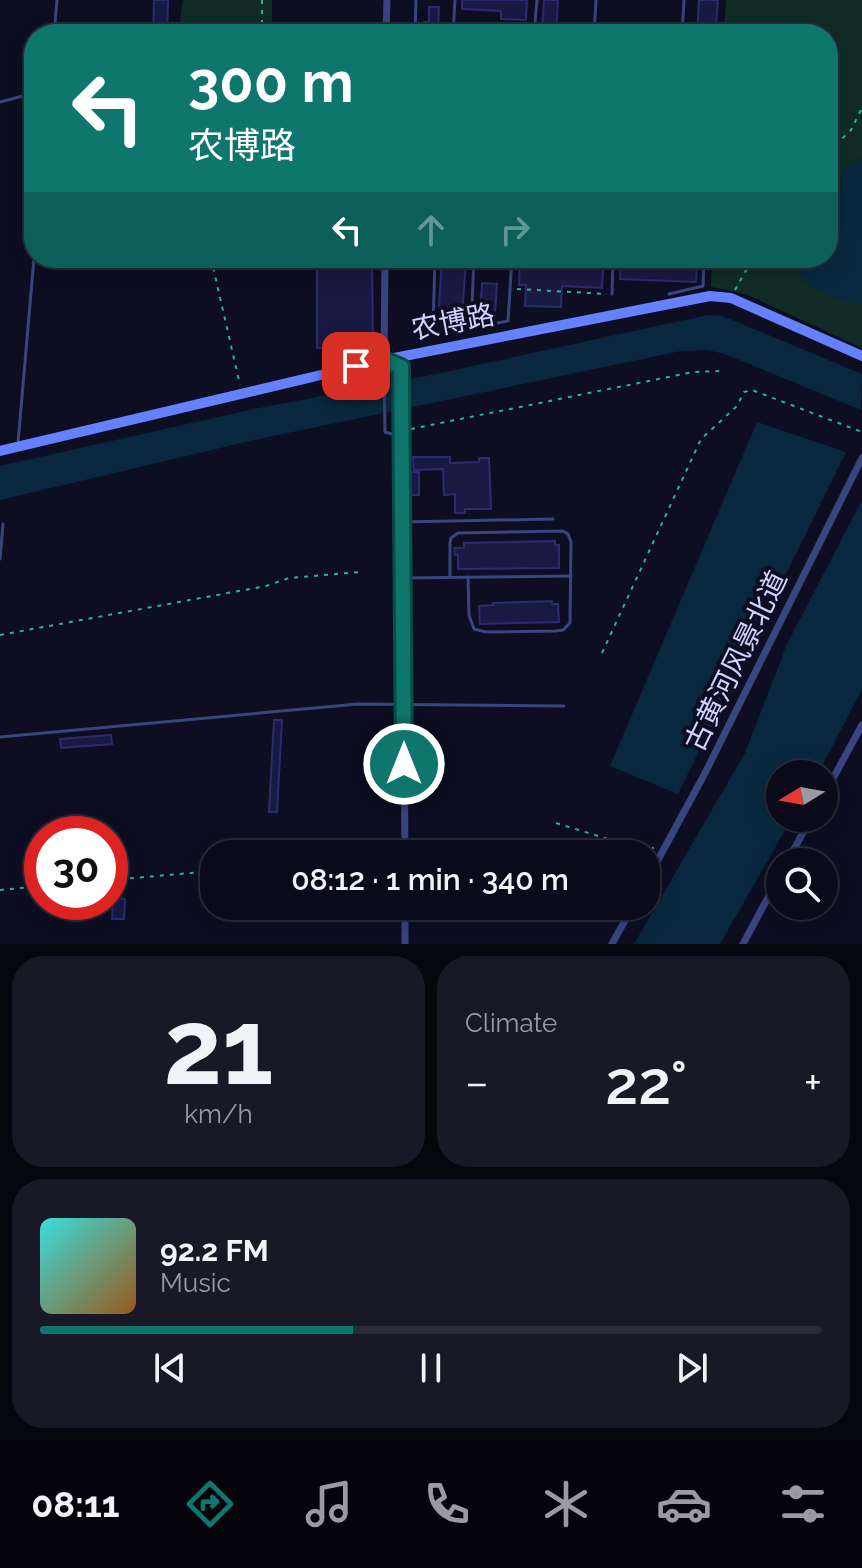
<!DOCTYPE html>
<html lang="en">
<head>
<meta charset="utf-8">
<style>
  :root { --surface:#0a0a1a; --page:#181827; --text:#f1f3f6; --muted:#999aa2; --line:#2a2b39; --accent:#0f766e }
  body { margin:0; font-family:Raleway,"Noto Sans SC",sans-serif; background:var(--page); color:var(--text); height:100vh; display:flex; flex-direction:column; font-size:30px; white-space:nowrap }
  * { box-sizing:border-box; margin:0 }
  p { font-size:26px; color:var(--muted) }
  .icon { flex:none; width:44px; height:44px; fill:none; stroke:currentColor; stroke-width:2; stroke-linecap:round; stroke-linejoin:round }
  .map { position:relative; height:944px; overflow:hidden }
  .side { display:flex; flex-direction:column; gap:12px; padding:12px; background:#06060e; flex:1 }
  .side>* { flex:none }
  .top-card { position:absolute; left:24px; top:24px; width:814px; height:244px; border-radius:32px; box-shadow:0 4px 20px #0003,0 0 0 2px var(--line); background:#0f766e; color:#fff; overflow:hidden }
  .needle { width:52px; rotate:259deg }
  .fabs { position:absolute; left:766px; top:760px; display:grid; gap:16px }
  .fabs a { display:grid; place-items:center; width:72px; height:72px; border-radius:50%; background:var(--surface); box-shadow:0 4px 20px #0003,0 0 0 2px var(--line); font-size:40px }
  .speed { position:absolute; left:24px; top:816px; display:flex; gap:16px; font-size:40px; font-weight:700; text-align:center }
  .speed>* { display:grid; place-content:center; width:104px; height:104px; border-radius:50%; background:var(--surface); box-shadow:0 4px 20px #0003,0 0 0 2px var(--line); line-height:1 }
  .speed .limit { border:12px solid #d22; background:#fff; color:#111 }
  .pin { position:absolute; display:grid; place-items:center; width:68px; height:68px; color:#fff; margin:-34px; border-radius:16px; box-shadow:0 4px 12px #0006 }
  .me { position:absolute; width:88px; margin:-44px; rotate:0deg; stroke-linejoin:round; filter:drop-shadow(0 0 6px #0008) }
  .turn { display:flex; align-items:center; gap:28px; height:168px; padding:0 32px; font-size:36px }
  .turn .icon { width:104px; height:104px; stroke-width:2.5 }
  .turn b { display:block; font-size:56px; line-height:68px }
  .lanes { display:flex; align-items:center; height:76px; padding:0 32px; background:#0003; justify-content:center; gap:40px; direction:ltr }
  .lanes .off { opacity:.35 }
  .big { font-size:60px; font-weight:600; line-height:1.1 }
  .side .card { flex:1; display:flex; flex-direction:column; justify-content:center; gap:12px; min-width:0; padding:0 28px; border-radius:32px; background:var(--page) }
  .side .dial { align-items:center; gap:0 }
  .dial b { font-size:104px; line-height:1 }
  .song { display:flex; align-items:center; gap:24px }
  .cover { width:96px; height:96px; border-radius:12px; background:linear-gradient(135deg,hsl(180 70% 55%),hsl(30 70% 35%)) }
  .played { height:8px; border-radius:4px; background:linear-gradient(90deg,var(--accent) 40%,var(--line) 40%) }
  .keys { display:flex; justify-content:space-around; direction:ltr }
  .heat { display:flex; justify-content:space-between; align-items:center; font-size:44px; direction:ltr }
  .side .tiles { flex:1; display:grid; gap:12px; grid-template-columns:1fr 1fr }
  .card:last-child { grid-column:span 2 }
  .trip { position:absolute; left:200px; top:840px; width:460px; height:80px; border-radius:32px; background:var(--surface); box-shadow:0 4px 20px #0003,0 0 0 2px var(--line); font-weight:600; line-height:80px; text-align:center }
  .tabs { display:flex; height:128px; justify-content:space-around; align-items:center; background:#04040a; color:var(--muted) }
  .tabs .icon { width:56px; height:56px }
  .tabs .current { color:var(--accent) }
  .tabs b { font-size:36px; color:var(--text) }
  .map>svg:first-child { display:block }
</style>
</head>
<body>
<div class="map">
<svg width="862" height="944" viewBox="0 0 862 944">
  <rect width="100%" height="100%" fill="#0d0e22"/>
  <g fill="#102c25">
    <polygon points="183,0 272,0 272,28 250,34 178,34"/>
    <polygon points="726,0 862,0 862,158 844,168 837,194 828,205 828,34 724,34"/>
    <path d="M712,258H796C799,290 835,301 862,303V348L746,294L711,287Z"/>
  </g>
  <g fill="#09283f">
    <path d="M862,158V303C835,302 799,290 796,258H828V205L837,194L844,168Z"/>
    <polygon points="708,315 721,316 735,321 862,374 861,410 725,354 707,350 681,351 254,440 0,500 0,466 254,409 422,377"/>
    <polygon points="757,422 846,452 678,794 610,766"/>
    <polygon points="862,500 862,689 818,774 780,774 780,818 792,818 720,944 634,944 745,753 787,644"/>
  </g>
  <g fill="#191a43" stroke="#2b2c6f" stroke-width="2">
    <polygon points="154,0 168,0 167,34 153,34"/>
    <polygon points="462,0 527,0 526,20 501,19 501,11 462,9"/>
    <polygon points="544,0 558,0 556,33 542,32"/>
    <polygon points="699,0 718,0 716,25 713,25 712,34 697,34"/>
    <polygon points="429,7 439,7 438,32 424,32 424,22 429,22"/>
    <polygon points="317,258 372,258 373,348 317,348"/>
    <polygon points="442,258 466,258 462,321 438,320"/>
    <polygon points="520,258 604,258 602,288 562,286 561,307 525,306 526,285 519,285"/>
    <polygon points="621,258 697,258 696,282 620,279"/>
    <polygon points="482,283 497,284 495,314 480,313"/>
    <polygon points="413,457 450,457 450,463 479,462 479,458 489,458 491,509 465,509 465,513 455,513 455,494 444,495 443,469 414,470"/>
    <rect x="410" y="472" width="9" height="23"/>
    <polygon points="555,541 555,545 559,545 559,568 458,569 458,555 455,555 454,548 464,548 464,543"/>
    <polygon points="552,601 552,604 558,604 559,622 480,624 479,606 493,605 493,603"/>
    <polygon points="274,720 282,720 277,812 269,812"/>
    <polygon points="111,735 112,744 61,748 60,739"/>
    <polygon points="113,898 125,899 124,919 112,919"/>
  </g>
  <g fill="none" stroke-linecap="round" stroke-linejoin="round">
    <g stroke="#2eb38f" stroke-width="2" stroke-dasharray="4 6" stroke-linecap="butt">
      <polyline points="262,24 262,0"/>
      <polyline points="828,152 851,130 862,108"/>
      <polyline points="211,258 240,385"/>
      <polyline points="517,289 607,294"/>
      <polyline points="735,290 753,258"/>
      <polyline points="411,429 693,372 721,371"/>
      <polyline points="0,635 266,586 289,578 360,572"/>
      <polyline points="602,653 701,439 737,406 744,392 752,390 862,432"/>
      <polyline points="556,823 637,848 654,848"/>
      <polyline points="110,880 214,871"/>
      <polyline points="0,890 42,886"/>
    </g>
    <g stroke="#384581" stroke-width="3">
      <polyline points="54,34 57,0"/>
      <polyline points="415,34 416,0"/>
      <polyline points="453,34 455,0"/>
      <polyline points="534,34 537,0"/>
      <polyline points="594,34 596,0"/>
      <polyline points="682,34 684,0"/>
      <polyline points="0,102 34,93"/>
      <polyline points="435,258 433,329 439,334 508,321 512,258"/>
      <polyline points="612,294 613,258"/>
      <polyline points="669,294 703,286 704,258"/>
      <polyline points="471,328 474,258"/>
      <polyline points="384,361 385,432 402,437"/>
      <polyline points="18,443 34,258"/>
      <polyline points="403,522 553,519"/>
      <polyline points="0,559 3,524"/>
      <polyline points="450,577 450,543 451,538 458,533 563,531 568,534 571,542 570,623 563,630 556,631 486,632 474,629 469,615 468,577"/>
      <polyline points="403,578 571,576"/>
      <polyline points="0,737 358,704 564,706"/>
    </g>
    <g stroke="#384581" stroke-width="7">
      <polyline points="386,34 387,0"/>
      <polyline points="385,258 384,360 401,367 405,854"/>
      <polyline points="824,795 862,725"/>
      <polyline points="787,862 811,818"/>
      <polyline points="646,882 704,775 862,458"/>
      <polyline points="405,906 405,944"/>
      <polyline points="612,944 633,906"/>
      <polyline points="743,944 780,875"/>
    </g>
    <polyline stroke="#6581ff" stroke-width="10" points="0,451 384,360 710,296 731,298 862,356"/>
  </g>
  <g fill="none" stroke-linecap="round" stroke-linejoin="round">
    <defs>
      <polyline id="route" points="356,366 384,360 401,367 404,764"/>
    </defs>
    <use href="#route" stroke="#0a4d48" stroke-width="20"/>
    <use href="#route" stroke="#0f766e" stroke-width="14"/>
  </g>
  <g text-anchor="middle" dominant-baseline="central" stroke-width="8" stroke-linejoin="round" paint-order="stroke">
    <g font-size="28" fill="#ced3ff" stroke="#0d0e22">
      <text transform="translate(453 322) rotate(-11)">农博路</text>
      <text transform="translate(736 661) rotate(-64)">古黄河风景北道</text>
    </g>
  </g>
</svg>
<div class="fabs">
<a><svg class="needle" viewBox="-14 -14 28 28"><path d="M0-13l5 13h-10z" fill="#e53935"/><path d="M0 13l5-13h-10z" fill="#999aa2"/></svg></a>
<a><svg class="icon" aria-label="search" viewBox="0 0 24 24"><circle cx="10" cy="10" r="6"/><path d="M15 15l6 6"/></svg></a>
</div>
<div class="speed"><div class="limit">30</div></div>
<div class="pin" style="left:356px;top:366px;background:#d93025"><svg class="icon" aria-label="arrive" viewBox="0 0 24 24"><path d="M6 21V4h12l-3 4 3 4H6"/></svg></div>
<svg class="me" style="left:404px;top:764px" viewBox="-20 -20 40 40"><circle r="17" fill="#0f766e" stroke="#fff" stroke-width="3"/><path d="M0-11L8 9 0 5-8 9z" fill="#fff"/></svg>
<div class="trip">08:12 · 1 min · 340 m</div>
<div class="top-card">
<div class="turn"><svg class="icon" aria-label="left" viewBox="0 0 24 24"><path d="M17 20v-9H6M10 6l-5 5 5 5"/></svg><div><b>300 m</b>农博路</div></div>
<div class="lanes"><svg class="icon" aria-label="left" viewBox="0 0 24 24"><path d="M17 20v-9H6M10 6l-5 5 5 5"/></svg><svg class="icon off" aria-label="ahead" viewBox="0 0 24 24"><path d="M12 20V5M6 11l6-6 6 6"/></svg><svg class="icon off" aria-label="right" viewBox="0 0 24 24"><path d="M7 20v-9h11M14 6l5 5-5 5"/></svg></div>
</div>
</div>
<section class="side">
<div class="tiles">
<div class="card dial"><b>21</b><p>km/h</p></div>
<div class="card"><p>Climate</p>
<div class="heat"><a>−</a><b class="big">22°</b><a>+</a></div>
</div>
<div class="card">
<div class="song"><i class="cover"></i><div><b>92.2 FM</b><p>Music</p></div></div>
<div class="played"></div>
<div class="keys"><svg class="icon" aria-label="previous" viewBox="0 0 24 24"><path d="M18 5L8 12l10 7zM5 5v14"/></svg><svg class="icon" aria-label="pause" viewBox="0 0 24 24"><path d="M8 5v14M16 5v14"/></svg><svg class="icon" aria-label="next" viewBox="0 0 24 24"><path d="M6 5l10 7-10 7zM19 5v14"/></svg></div>
</div>
</div>
</section>
<nav class="tabs">
<b>08:11</b>
<svg class="icon current" aria-label="directions" viewBox="0 0 24 24"><path d="M12 3l9 9-9 9-9-9zM9 14v-3h6M13 9l2 2-2 2"/></svg>
<svg class="icon" aria-label="music" viewBox="0 0 24 24"><path d="M9 18V5l10-2v13"/><circle cx="6" cy="18" r="3"/><circle cx="16" cy="16" r="3"/></svg>
<svg class="icon" aria-label="phone" viewBox="0 0 24 24"><path d="M5 4h4l2 5-3 2q2 4 5 5l2-3 5 2v4C11 20 4 13 5 4z"/></svg>
<svg class="icon" aria-label="climate" viewBox="0 0 24 24"><path d="M12 3v18M4 7l16 10M4 17L20 7"/></svg>
<svg class="icon" aria-label="car" viewBox="0 0 24 24"><path d="M5 17H2v-5l4-1 3-4h7l3 4 3 1v5h-3M9 17h6M6 11h13"/><circle cx="7" cy="17" r="2"/><circle cx="17" cy="17" r="2"/></svg>
<svg class="icon" aria-label="filters" viewBox="0 0 24 24"><path d="M4 7h16M4 17h16"/><circle cx="9" cy="7" r="2"/><circle cx="15" cy="17" r="2"/></svg>
</nav>
</body>
</html>
